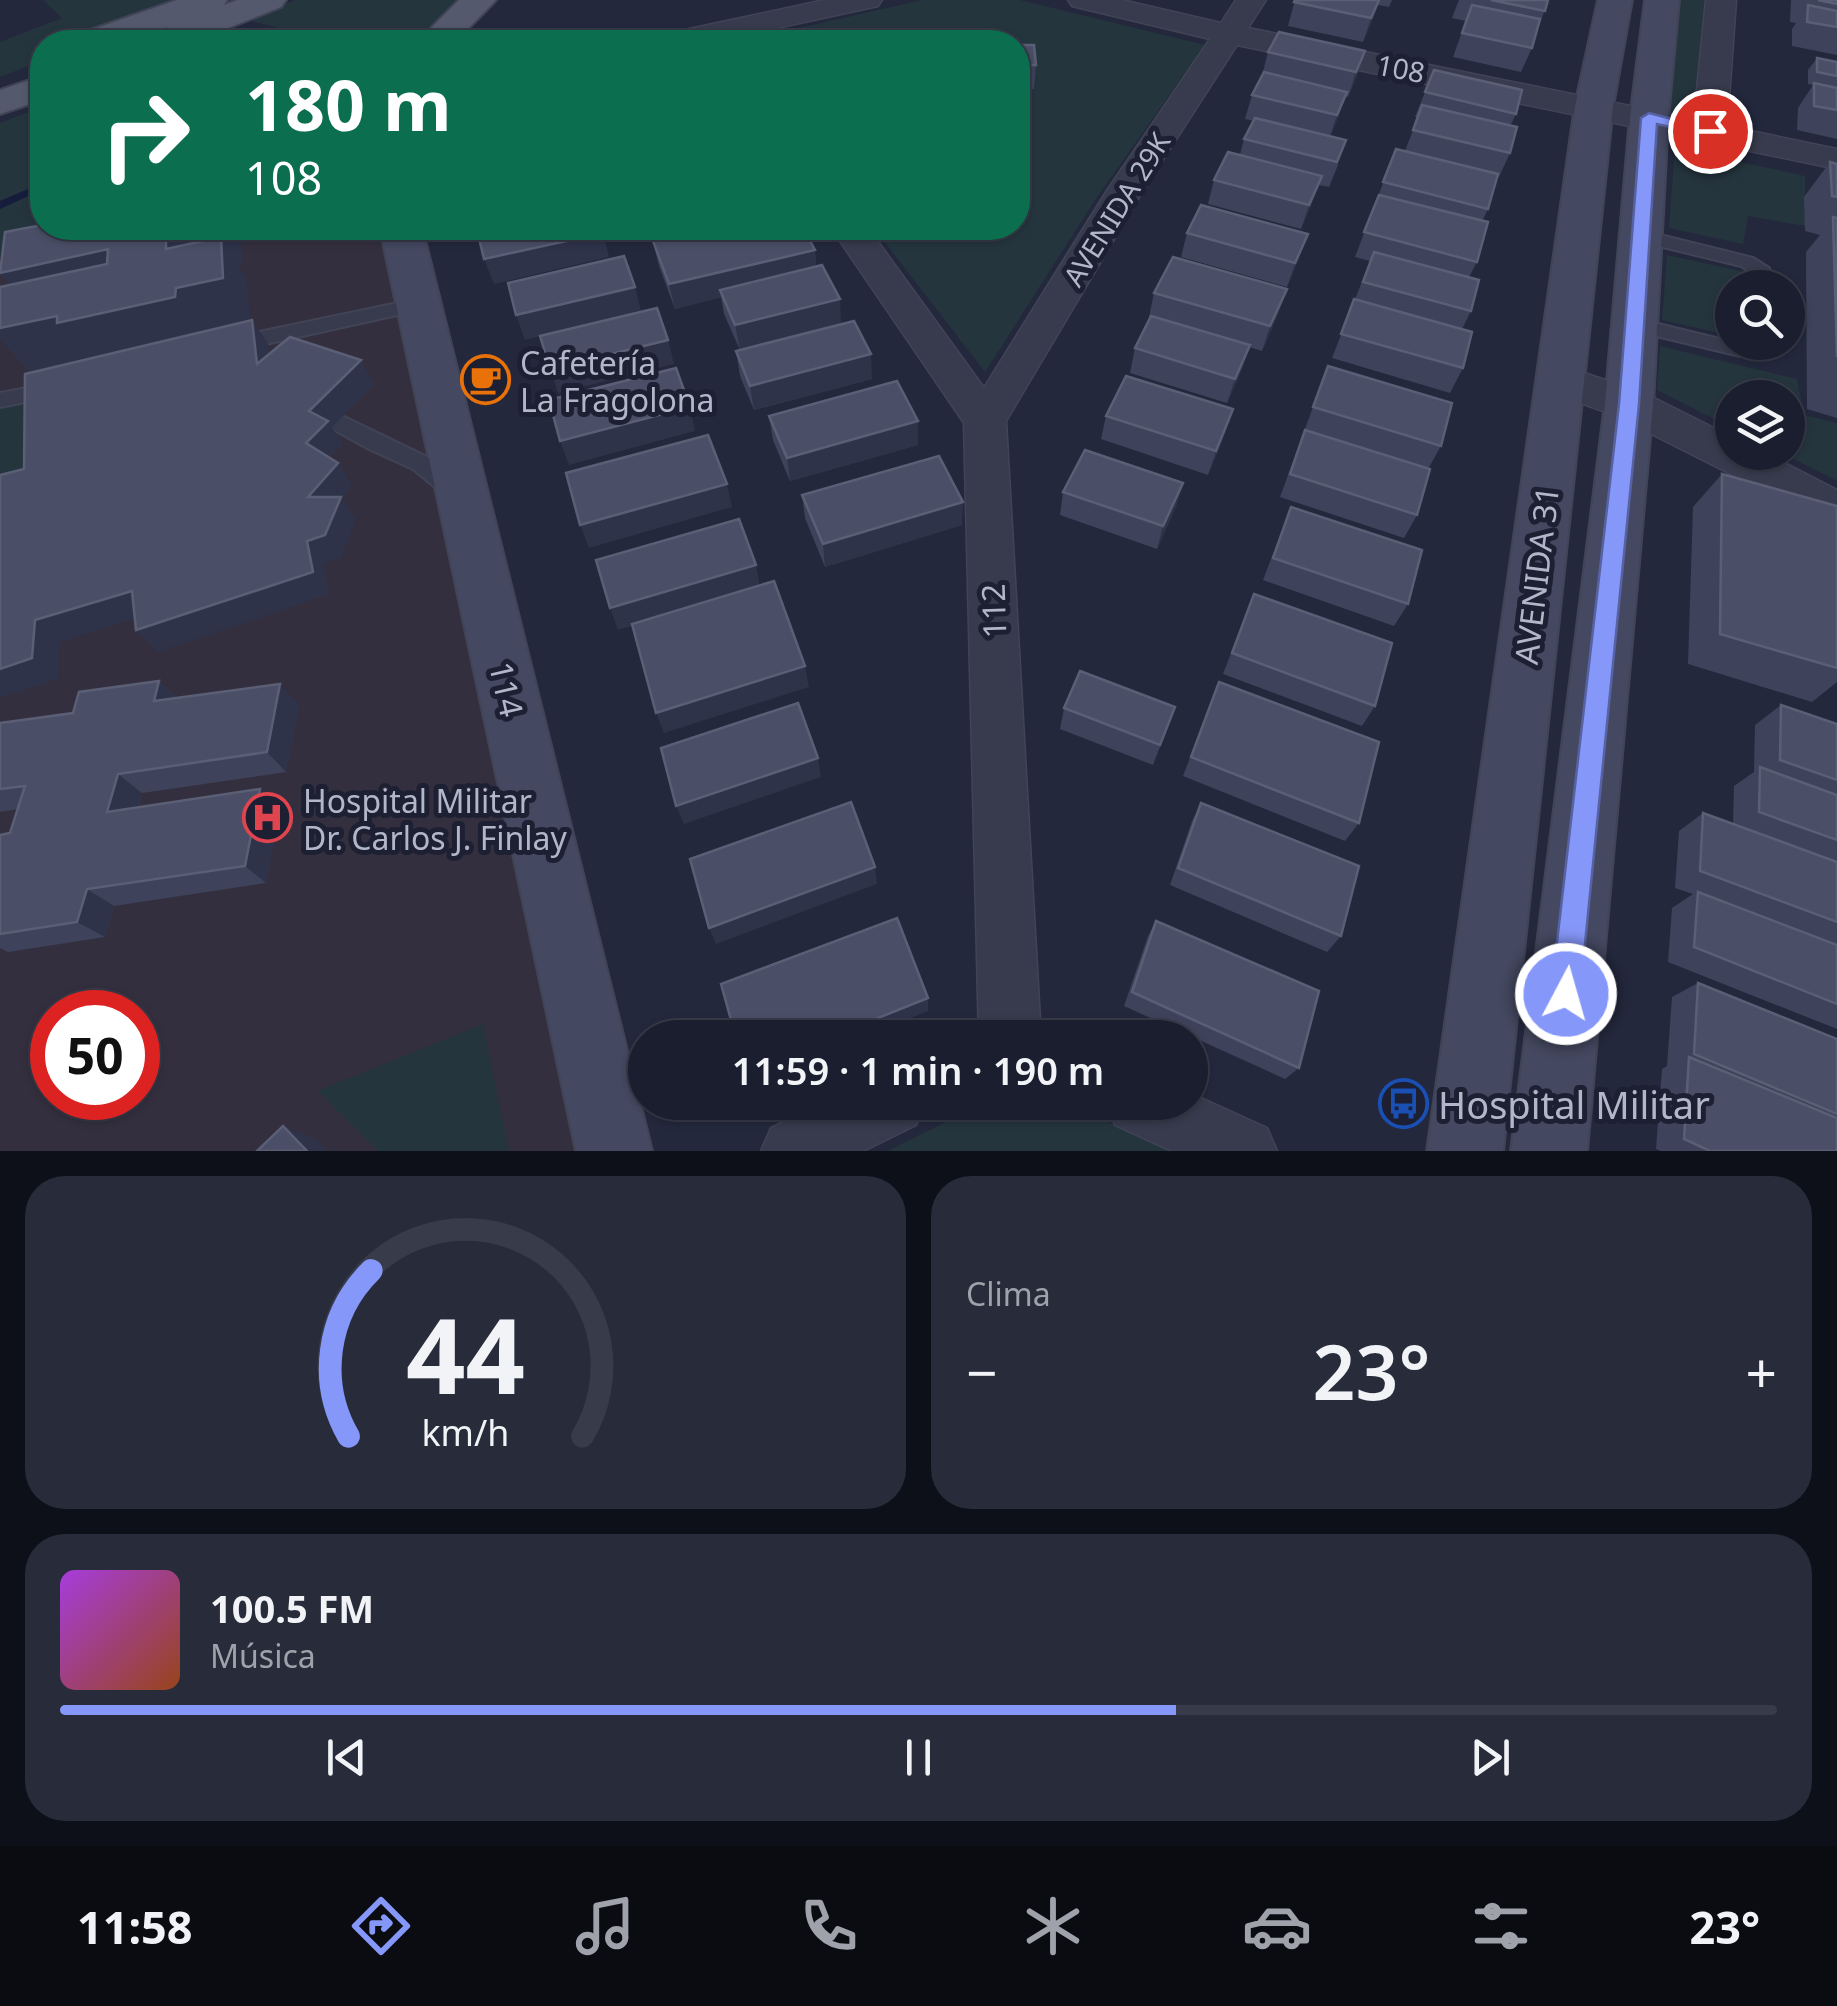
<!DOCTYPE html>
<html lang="es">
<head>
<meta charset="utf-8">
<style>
  :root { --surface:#1a1e2e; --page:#272b3a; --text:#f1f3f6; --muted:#9fa2aa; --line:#383c4a; --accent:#8697fa }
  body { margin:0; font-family:"Noto Sans",sans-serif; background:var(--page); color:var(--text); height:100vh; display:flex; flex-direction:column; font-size:38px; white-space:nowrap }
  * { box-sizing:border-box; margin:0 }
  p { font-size:32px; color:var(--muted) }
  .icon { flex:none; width:55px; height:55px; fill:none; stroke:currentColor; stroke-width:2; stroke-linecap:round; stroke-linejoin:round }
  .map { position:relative; height:1151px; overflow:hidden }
  .sheet { display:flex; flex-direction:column; gap:25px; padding:25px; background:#0e1019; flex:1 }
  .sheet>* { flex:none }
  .banner { position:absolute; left:30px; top:30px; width:1000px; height:210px; border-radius:40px; box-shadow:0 2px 8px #0004,0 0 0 2px var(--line); background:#0b6e4f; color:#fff; overflow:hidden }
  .tools { position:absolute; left:1715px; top:270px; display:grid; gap:20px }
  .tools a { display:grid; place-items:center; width:90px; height:90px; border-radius:50%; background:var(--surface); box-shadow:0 2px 8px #0004,0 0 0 2px var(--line); font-size:50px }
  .speed { position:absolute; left:30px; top:990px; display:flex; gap:20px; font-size:50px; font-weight:700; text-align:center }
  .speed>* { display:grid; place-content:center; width:130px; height:130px; border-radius:50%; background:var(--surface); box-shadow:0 2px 8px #0004,0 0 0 2px var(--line); line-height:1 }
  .speed .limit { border:15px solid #d22; background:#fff; color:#111 }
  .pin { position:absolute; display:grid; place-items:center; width:85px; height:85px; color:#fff; margin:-42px; border:5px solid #fff; border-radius:50%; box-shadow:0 2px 10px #0007 }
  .me { position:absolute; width:110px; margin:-55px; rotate:6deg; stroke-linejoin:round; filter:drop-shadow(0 0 8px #0008) }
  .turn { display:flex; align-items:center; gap:35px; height:210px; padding:0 50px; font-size:45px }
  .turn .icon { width:130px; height:130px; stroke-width:2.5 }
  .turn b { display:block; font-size:70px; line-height:85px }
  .big { font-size:75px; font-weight:600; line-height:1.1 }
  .sheet .card { flex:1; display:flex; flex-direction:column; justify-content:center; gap:15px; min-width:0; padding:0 35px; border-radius:40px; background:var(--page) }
  .sheet .dial { align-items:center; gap:0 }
  .dial svg { height:260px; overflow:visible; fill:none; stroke:var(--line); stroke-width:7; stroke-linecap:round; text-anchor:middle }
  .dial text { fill:var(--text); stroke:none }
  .song { display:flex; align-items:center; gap:30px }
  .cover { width:120px; height:120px; border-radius:15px; background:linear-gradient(135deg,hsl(280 70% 55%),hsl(20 70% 35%)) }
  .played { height:10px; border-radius:5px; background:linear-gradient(90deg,var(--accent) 65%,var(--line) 65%) }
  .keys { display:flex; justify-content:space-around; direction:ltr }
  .heat { display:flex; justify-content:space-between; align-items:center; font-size:55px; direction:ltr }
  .sheet .tiles { flex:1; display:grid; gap:25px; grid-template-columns:1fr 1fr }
  .card:last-child { grid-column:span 2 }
  .trip { position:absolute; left:628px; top:1020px; width:580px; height:100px; border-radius:50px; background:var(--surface); box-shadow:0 2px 8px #0004,0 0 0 2px var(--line); font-weight:600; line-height:100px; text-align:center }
  .dock { display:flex; height:160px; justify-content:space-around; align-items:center; background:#0a0c12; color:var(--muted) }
  .dock .icon { width:70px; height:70px }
  .dock .active { color:var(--accent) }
  .dock b { font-size:45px; color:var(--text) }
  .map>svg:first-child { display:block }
</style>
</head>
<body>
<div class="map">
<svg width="1837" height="1151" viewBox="0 0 1837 1151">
  <rect width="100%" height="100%" fill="#23283d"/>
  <path fill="#342f3e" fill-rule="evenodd" d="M73,228H401L619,1151H0V257ZM52,1012H138V1098H52Z"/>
  <g fill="#25353e">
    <polygon points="43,0 213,0 93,42 42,42 42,61 0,77 0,42 62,18"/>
    <path d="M295,0H458V2C448,12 436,28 424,34C376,56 296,32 247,20Z"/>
    <polygon points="922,0 1020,0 1205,45 1097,197 985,372 874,228 1018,228 1018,42 757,42 755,38"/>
    <polygon points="1673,0 1711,0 1701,123 1658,115"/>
    <polygon points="42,107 42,228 73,228 0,257 0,123"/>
    <polygon points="1675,148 1805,176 1805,226 1748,216 1743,244 1669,228"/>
    <polygon points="1667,255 1750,273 1750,287 1732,288 1732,336 1662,320"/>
    <polygon points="1660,346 1797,379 1804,415 1837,423 1837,481 1782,453 1788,452 1788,398 1732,398 1732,428 1657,390"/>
    <polygon points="37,384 33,486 0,495 0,394"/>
    <polygon points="483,1024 509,1151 378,1151 317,1091"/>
    <polygon points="986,1102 1067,1103 1172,1151 888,1151"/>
  </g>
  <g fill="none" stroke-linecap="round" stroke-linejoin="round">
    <polygon fill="#161c3b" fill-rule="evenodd" points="42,183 42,190 0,209 0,201"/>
    <defs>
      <g id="lane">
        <polygon points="1640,230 1753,258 1769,268 1777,288 1759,288 1755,275 1741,266 1634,240 1634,232"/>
        <polygon points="417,299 426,305 424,309 235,351 225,344 235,337"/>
        <polygon points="1634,318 1732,342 1773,342 1771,347 1740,356 1627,329 1627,319"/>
        <polygon points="54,383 64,390 61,395 0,407 0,393"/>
        <polygon points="309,400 427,457 462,484 465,490 462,496 446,496 413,469 369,449 302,412 299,407 302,402"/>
      </g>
      <g id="street">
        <polygon points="825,0 882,0 878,6 713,42 656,42 661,35"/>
        <polygon points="1068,0 1122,0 1221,23 1236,0 1266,0 1248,28 1694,119 1706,0 1736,0 1727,126 1837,149 1837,169 1237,45 1142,192 1006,421 1041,1038 979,1038 964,423 831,228 868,228 984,388 1106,192 1210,39 1072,6"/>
        <polygon points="1560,365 1644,393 1732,437 1732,452 1763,452 1837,490 1837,528 1614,415 1545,390 1539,380 1545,370"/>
        <polygon points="1190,1093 1267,1128 1277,1151 1172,1151 1115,1125 1106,1102 1190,1102"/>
        <polygon points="823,1102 925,1102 916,1125 863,1151 761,1151 771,1128"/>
      </g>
      <g id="secondary">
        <polygon points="1598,0 1632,0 1613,106 1503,1151 1427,1151 1575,106"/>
        <polygon points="1645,0 1679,0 1668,118 1653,404 1587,1151 1511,1151 1605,404 1630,118"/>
        <polygon points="380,228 422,228 652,1151 576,1151"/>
      </g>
      <g id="primary">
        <polygon points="177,0 227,0 224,5 237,0 286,0 281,7 193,42 167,42 162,34 167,27 125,42 74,42 79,34"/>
        <polygon points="459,0 496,0 455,42 417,42"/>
        <polygon points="42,76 42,100 0,114 0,90"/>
      </g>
    </defs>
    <use href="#lane" stroke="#404456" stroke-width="4"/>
    <use href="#street" stroke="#404456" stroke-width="3"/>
    <use href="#secondary" stroke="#404456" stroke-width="4"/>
    <use href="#primary" stroke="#404456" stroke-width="4"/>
    <use href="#lane" fill="#373b4d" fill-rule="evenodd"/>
    <use href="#street" fill="#373b4d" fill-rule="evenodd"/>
    <use href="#secondary" fill="#444860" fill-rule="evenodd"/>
    <use href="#primary" fill="#54596d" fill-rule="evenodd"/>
  </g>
  <g fill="#3e435b">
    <polygon points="1295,0 1392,0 1389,7 1378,5 1363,42 1288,26"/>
    <polygon points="1459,0 1548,0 1532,48 1521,72 1453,57 1466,21 1452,18"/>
    <polygon points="1791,0 1837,0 1837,55 1792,46 1792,29 1796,23 1790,22"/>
    <polygon points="1018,45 1036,65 1034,89 1018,89"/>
    <polygon points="1365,51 1357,75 1348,97 1346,96 1330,136 1338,165 1329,187 1319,185 1301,229 1208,204 1214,180 1240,155 1244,139 1254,121 1245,119 1252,95 1262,76 1268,52"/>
    <polygon points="1817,58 1837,62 1837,139 1797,130 1798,108 1813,85 1808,84 1808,70"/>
    <polygon points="1434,70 1516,114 1510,126 1510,153 1499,177 1497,177 1488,209 1482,221 1477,262 1469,277 1471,311 1462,329 1463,368 1450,393 1332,358 1370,261 1355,257 1396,149 1405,151 1418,117 1415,117"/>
    <polygon points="1830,162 1837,164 1837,418 1807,409 1806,252 1820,235 1805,231 1804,197"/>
    <polygon points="669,228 803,228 815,250 816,266 841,323 740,350 724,314 721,297 675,309 659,266 653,241 673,237"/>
    <polygon points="1187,233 1299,258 1287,287 1181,257"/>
    <polygon points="1154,293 1278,314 1262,351 1249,347 1242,369 1227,403 1130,373 1135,348 1150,318 1149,317"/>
    <polygon points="736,351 872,379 754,410 740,376"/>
    <polygon points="1328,366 1441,446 1428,469 1417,515 1404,538 1280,497"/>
    <polygon points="1233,409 1225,433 1208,475 1101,439 1106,416"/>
    <polygon points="769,416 918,445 790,481 773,440"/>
    <polygon points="1722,474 1837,506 1837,682 1812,702 1688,664 1693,507"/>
    <polygon points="1183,483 1176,506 1157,549 1060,515 1063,492"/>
    <polygon points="802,495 962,525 825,567 805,518"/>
    <polygon points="1291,507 1408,604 1394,626 1263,580"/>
    <polygon points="1254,594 1375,706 1362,726 1223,674"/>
    <polygon points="159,681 177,698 299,705 286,772 142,793 139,807 280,808 266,883 114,906 105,937 8,952 0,948 0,835 10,833 18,809 0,812 0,723 73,713"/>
    <polygon points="1219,682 1359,823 1345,841 1183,776"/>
    <polygon points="1781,705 1837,724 1837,1029 1668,962 1672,908 1693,894 1675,888 1679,831 1703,813 1733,824 1734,786 1754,772 1755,725"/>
    <polygon points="1175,707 1153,765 1060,729 1064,708"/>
    <polygon points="1201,803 1341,936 1327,952 1170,885 1192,821"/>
    <polygon points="1156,921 1299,1068 1285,1079 1124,1006 1148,936"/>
    <polygon points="1698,983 1837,1039 1837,1151 1661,1151 1656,1149 1662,1069 1667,1066 1672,997"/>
  </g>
  <g fill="#2e334a">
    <polygon points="1379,0 1374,17 1363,42 1371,18"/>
    <polygon points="1365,51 1357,75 1348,97 1356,72"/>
    <polygon points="1347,92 1339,116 1329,140 1337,115"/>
    <polygon points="1322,176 1313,201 1301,229 1309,205"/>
    <polygon points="182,228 238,228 240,232 243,264 238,265 247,280 250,321 30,373 0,339 0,328 166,249 166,231"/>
    <polygon points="671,228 724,228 673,239"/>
    <polygon points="603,233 609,257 494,284 484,259"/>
    <polygon points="1308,234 1299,258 1287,287 1295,263"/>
    <polygon points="108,249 139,293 36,316 0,273"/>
    <polygon points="815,250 817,274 720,290 721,297 675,309 669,284"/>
    <polygon points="635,287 641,311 525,340 516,315"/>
    <polygon points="1287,289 1278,314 1262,351 1270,326"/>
    <polygon points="840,299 841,323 740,350 735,325"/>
    <polygon points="252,320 268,344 272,389 257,364"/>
    <polygon points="668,340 674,364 558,393 550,369"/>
    <polygon points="1250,345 1242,369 1227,403 1235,379"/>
    <polygon points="871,354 872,379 754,410 750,386"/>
    <polygon points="361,360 374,385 332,427 343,444 321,466 306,443 309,411"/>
    <polygon points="690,407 695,431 569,465 560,441"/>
    <polygon points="1233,409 1225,433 1208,475 1216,451"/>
    <polygon points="918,421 918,445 790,481 787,458"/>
    <polygon points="338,463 352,486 342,499 356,520 341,558 323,563 329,594 158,652 136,630 307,541 308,497"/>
    <polygon points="1183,483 1176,506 1157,549 1163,526"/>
    <polygon points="727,484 732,507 589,548 580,525"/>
    <polygon points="963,502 962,525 825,567 823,544"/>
    <polygon points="756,565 760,587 618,630 610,608"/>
    <polygon points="132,591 154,613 60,642 58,679 0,698 0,669 35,620"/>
    <polygon points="805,666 809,687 664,733 656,713"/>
    <polygon points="159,681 181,702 154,701"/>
    <polygon points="280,684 299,705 286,772 267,752"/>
    <polygon points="818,758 821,777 684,824 676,806"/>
    <polygon points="118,774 142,793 133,830 107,812"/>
    <polygon points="260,789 280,808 266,883 245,866"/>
    <polygon points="875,867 877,884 716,944 709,928"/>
    <polygon points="87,889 114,906 105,937 77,922"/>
    <polygon points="928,998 928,1011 862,1038 828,1038"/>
    <polygon points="283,1126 316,1139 327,1151 307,1151"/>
  </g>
  <g fill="#4a4f67" stroke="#5a5f76" stroke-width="2.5">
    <polygon points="1295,0 1379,0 1371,18 1294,2"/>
    <polygon points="1491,0 1548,0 1545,11"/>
    <polygon points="1818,0 1837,0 1837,4"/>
    <polygon points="1472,5 1540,19 1532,48 1462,33"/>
    <polygon points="1808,5 1837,11 1837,27 1807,22"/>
    <polygon points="1279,32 1365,51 1356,72 1268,52"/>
    <polygon points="694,35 699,42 653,42"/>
    <polygon points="1018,45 1034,45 1036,65 1018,65"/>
    <polygon points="1817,58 1837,62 1837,76 1817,72"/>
    <polygon points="1434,70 1522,90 1516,114 1425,92"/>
    <polygon points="1264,72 1347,92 1337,115 1252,95"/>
    <polygon points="1814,83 1837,88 1837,110 1814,106"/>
    <polygon points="1422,105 1517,127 1510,153 1413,130"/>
    <polygon points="1255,118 1346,140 1337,162 1244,139"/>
    <polygon points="1396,149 1498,174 1488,209 1383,182"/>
    <polygon points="1228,152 1322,176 1309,205 1214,180"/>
    <polygon points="1830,162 1837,164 1837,197 1832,196"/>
    <polygon points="1379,195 1488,222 1477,262 1364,232"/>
    <polygon points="1201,205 1308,234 1295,263 1187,233"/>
    <polygon points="1833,217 1837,218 1837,357"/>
    <polygon points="42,225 42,228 184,228 166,231 166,249 221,237 223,278 176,288 175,297 57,323 57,316 0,328 0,287 107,264 108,249 0,273 5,232"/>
    <polygon points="487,228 601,228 603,233 484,259 477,230"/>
    <polygon points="713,228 803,228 815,250 669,284 653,241"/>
    <polygon points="1374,252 1479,280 1471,311 1363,282"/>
    <polygon points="624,256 635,287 516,315 508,283"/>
    <polygon points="1173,257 1287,289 1270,326 1154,293"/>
    <polygon points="822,265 840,299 735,325 720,290"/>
    <polygon points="1354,299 1472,332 1463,368 1341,334"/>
    <polygon points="657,308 668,340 550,369 540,336"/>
    <polygon points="1151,316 1250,345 1235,379 1135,348"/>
    <polygon points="252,320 257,364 290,337 361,360 309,411 328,421 306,443 338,463 308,497 341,497 325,535 307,541 313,572 136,630 132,591 35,620 32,658 0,669 0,475 24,469 25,374"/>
    <polygon points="854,321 871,354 750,386 736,351"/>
    <polygon points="1328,366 1452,403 1441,446 1313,407"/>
    <polygon points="676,368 690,407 560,441 549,400"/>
    <polygon points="1126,376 1233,409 1216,451 1106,416"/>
    <polygon points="897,381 918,421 787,458 769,416"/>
    <polygon points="1305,430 1430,469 1417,515 1290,474"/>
    <polygon points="708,435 727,484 580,525 566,473"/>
    <polygon points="1085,450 1183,483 1163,526 1063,492"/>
    <polygon points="939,456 963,502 823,544 802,495"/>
    <polygon points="1722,474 1837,506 1837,668 1720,634"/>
    <polygon points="1291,507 1422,550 1408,604 1273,558"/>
    <polygon points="739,519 756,565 610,608 596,560"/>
    <polygon points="774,581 805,666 656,713 632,624"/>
    <polygon points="1254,594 1392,643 1375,706 1232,653"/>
    <polygon points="1080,671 1175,707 1160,745 1064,708"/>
    <polygon points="159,681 154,701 280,684 267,752 118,774 107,812 260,789 245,866 87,889 77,922 0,934 0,835 10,833 25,786 0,789 0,723 73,713 79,692"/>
    <polygon points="1219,682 1379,742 1359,823 1191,757"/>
    <polygon points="798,703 818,758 676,806 661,748"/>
    <polygon points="1781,705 1837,724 1837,780 1780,760"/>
    <polygon points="1760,767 1837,795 1837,840 1759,812"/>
    <polygon points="851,802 875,867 709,928 690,859"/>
    <polygon points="1201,803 1359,866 1341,936 1178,868"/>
    <polygon points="1703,813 1837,862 1837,922 1700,871"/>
    <polygon points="1698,892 1837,945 1837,1004 1694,947"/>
    <polygon points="897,918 928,998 828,1038 736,1038 721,984"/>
    <polygon points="1156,921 1319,991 1299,1068 1132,992"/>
    <polygon points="1698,983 1837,1039 1837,1114 1694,1054"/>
    <polygon points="1689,1057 1837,1118 1837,1151 1710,1151 1684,1139"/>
    <polygon points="283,1126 307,1151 257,1151"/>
  </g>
  <polygon fill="#8697fa" stroke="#5762a2" stroke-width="2.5" points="1649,113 1718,131 1710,136 1657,124 1639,404 1580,994 1576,1004 1566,1008 1556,1004 1551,994 1619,404 1641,118"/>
  <defs>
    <symbol id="cafe-ring" viewBox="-11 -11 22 22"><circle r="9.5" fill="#1c2032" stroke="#e8710a" stroke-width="1.5"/><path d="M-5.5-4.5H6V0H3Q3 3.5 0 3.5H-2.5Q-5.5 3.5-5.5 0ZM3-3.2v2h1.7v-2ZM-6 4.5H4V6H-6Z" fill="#e8710a"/></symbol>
    <symbol id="hospital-ring" viewBox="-11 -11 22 22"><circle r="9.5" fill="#1c2032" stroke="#e0444e" stroke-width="1.5"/><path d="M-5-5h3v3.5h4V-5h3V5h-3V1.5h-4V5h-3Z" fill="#e0444e"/></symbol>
    <symbol id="bus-ring" viewBox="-11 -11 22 22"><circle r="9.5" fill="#1c2032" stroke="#1a4fb4" stroke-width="1.5"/><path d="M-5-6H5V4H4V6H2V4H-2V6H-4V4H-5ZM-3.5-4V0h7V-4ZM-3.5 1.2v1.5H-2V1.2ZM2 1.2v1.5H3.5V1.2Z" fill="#1a4fb4"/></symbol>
  </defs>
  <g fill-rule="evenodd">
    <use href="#cafe-ring" x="458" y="352" width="55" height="55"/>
    <use href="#hospital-ring" x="240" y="790" width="55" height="55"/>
    <use href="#bus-ring" x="1376" y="1076" width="55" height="55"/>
  </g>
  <g text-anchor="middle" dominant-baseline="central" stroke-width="10" stroke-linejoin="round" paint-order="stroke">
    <g font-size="28" fill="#b2b6c8" stroke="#1c2032">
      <text transform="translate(1401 68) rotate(11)">108</text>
      <text transform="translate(1116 209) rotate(-58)">AVENIDA 29K</text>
    </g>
    <g font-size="32" fill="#b2b6c8" stroke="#1c2032" text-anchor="start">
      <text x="520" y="362">Cafetería<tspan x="520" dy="37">La Fragolona</tspan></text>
      <text x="303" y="800">Hospital Militar<tspan x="303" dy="37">Dr. Carlos J. Finlay</tspan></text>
    </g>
    <g font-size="32" fill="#b2b6c8" stroke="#1c2032">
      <text transform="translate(1536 575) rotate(-83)">AVENIDA 31</text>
      <text transform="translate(993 611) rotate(-92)">112</text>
      <text transform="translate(507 689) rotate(77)">114</text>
    </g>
    <g font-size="38" fill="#b2b6c8" stroke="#1c2032" text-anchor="start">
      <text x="1438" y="1104">Hospital Militar</text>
    </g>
  </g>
</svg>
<div class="tools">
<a><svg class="icon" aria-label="search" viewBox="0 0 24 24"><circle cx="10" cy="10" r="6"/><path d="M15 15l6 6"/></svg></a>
<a><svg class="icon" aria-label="layers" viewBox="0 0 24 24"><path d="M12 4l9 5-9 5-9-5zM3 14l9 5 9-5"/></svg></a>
</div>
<div class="speed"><div class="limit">50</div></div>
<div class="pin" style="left:1710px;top:131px;background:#d93025"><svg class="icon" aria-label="arrive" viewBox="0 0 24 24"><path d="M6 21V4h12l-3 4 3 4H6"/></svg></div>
<svg class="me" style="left:1566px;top:994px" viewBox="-20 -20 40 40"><circle r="17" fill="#8697fa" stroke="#fff" stroke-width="3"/><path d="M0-11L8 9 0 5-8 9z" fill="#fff"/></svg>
<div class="trip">11:59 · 1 min · 190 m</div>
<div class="banner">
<div class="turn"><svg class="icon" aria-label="right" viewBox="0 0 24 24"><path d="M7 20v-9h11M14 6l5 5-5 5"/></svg><div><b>180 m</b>108</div></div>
</div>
</div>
<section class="sheet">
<div class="tiles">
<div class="card dial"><svg viewBox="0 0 100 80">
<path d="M14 69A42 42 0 1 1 86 69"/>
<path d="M14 69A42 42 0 0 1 21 18" stroke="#8697fa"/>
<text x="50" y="56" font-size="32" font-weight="700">44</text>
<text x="50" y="72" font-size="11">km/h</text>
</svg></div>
<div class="card"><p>Clima</p>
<div class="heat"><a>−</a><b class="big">23°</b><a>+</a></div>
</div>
<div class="card">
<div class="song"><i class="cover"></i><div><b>100.5 FM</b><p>Música</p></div></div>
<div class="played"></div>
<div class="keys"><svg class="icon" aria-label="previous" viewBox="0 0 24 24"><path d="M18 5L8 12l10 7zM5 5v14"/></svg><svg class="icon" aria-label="pause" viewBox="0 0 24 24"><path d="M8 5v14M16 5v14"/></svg><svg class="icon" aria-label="next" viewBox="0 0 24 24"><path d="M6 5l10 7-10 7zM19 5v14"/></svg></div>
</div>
</div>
</section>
<nav class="dock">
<b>11:58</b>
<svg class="icon active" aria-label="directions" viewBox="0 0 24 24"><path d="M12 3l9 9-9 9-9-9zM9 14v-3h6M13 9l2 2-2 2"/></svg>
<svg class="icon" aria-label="music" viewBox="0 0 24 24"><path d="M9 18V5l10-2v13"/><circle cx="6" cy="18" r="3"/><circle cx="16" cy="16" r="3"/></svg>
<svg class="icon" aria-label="phone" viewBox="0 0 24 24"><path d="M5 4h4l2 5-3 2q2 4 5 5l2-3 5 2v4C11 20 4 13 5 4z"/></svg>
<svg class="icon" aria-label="climate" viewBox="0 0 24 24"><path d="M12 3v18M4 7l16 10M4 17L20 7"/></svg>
<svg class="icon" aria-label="car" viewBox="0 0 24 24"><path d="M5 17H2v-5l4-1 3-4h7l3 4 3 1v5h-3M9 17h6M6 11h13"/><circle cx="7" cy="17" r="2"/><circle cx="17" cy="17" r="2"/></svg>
<svg class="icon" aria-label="filters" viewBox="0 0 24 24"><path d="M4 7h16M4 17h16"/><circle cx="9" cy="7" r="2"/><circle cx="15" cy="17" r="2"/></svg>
<b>23°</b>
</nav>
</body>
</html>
